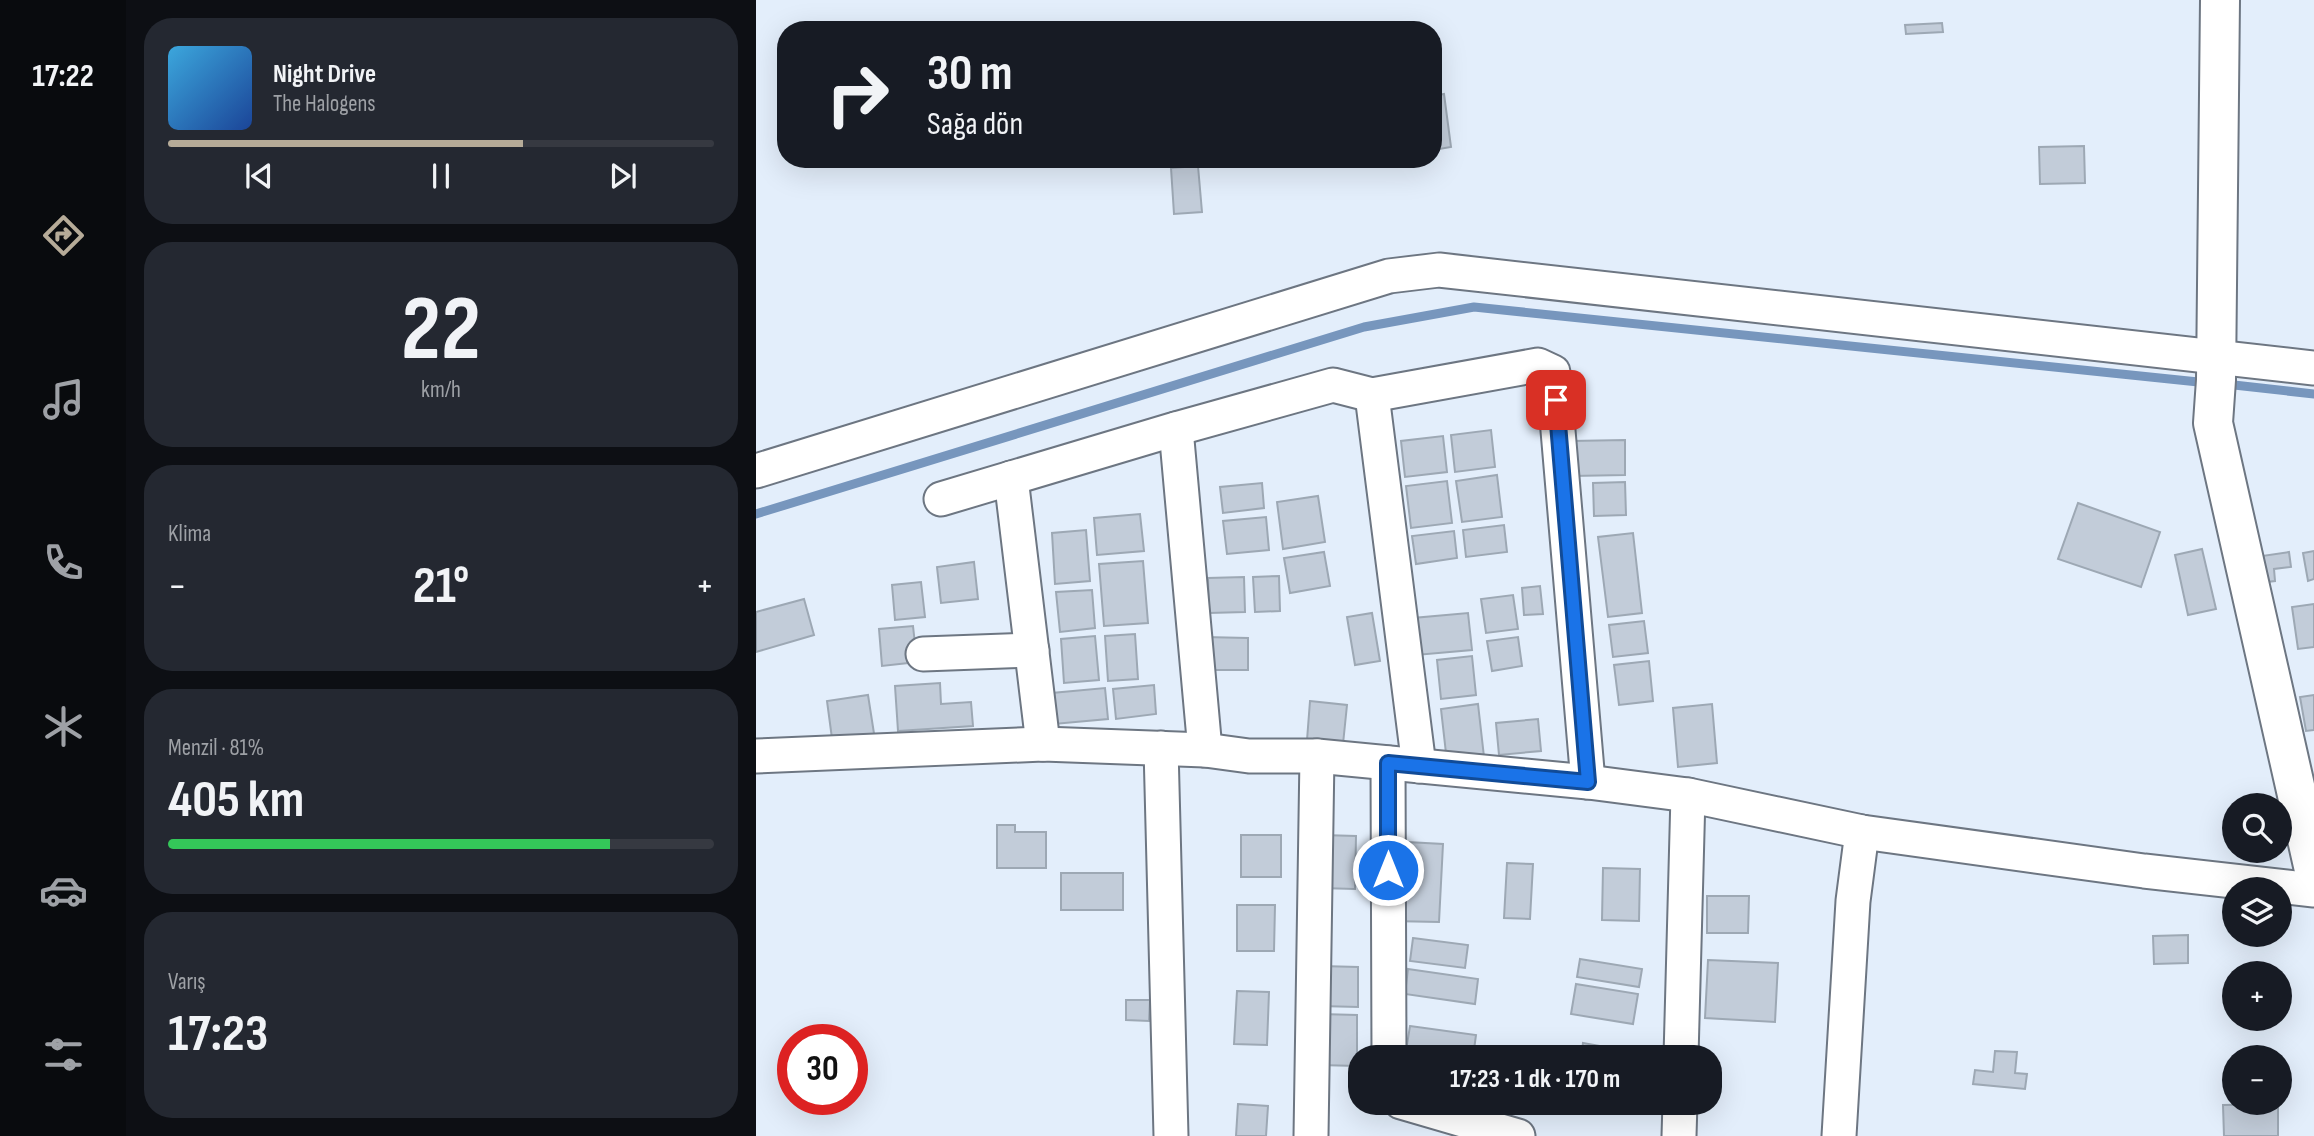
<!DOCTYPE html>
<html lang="tr">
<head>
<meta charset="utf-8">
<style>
  :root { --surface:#171b24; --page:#242831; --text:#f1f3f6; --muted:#9ea1a6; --line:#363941; --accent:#b6ab98 }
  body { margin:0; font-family:"Sofia Sans Condensed",sans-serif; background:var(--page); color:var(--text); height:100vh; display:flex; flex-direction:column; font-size:26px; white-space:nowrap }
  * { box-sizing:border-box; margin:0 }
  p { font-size:23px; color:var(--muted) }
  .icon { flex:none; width:38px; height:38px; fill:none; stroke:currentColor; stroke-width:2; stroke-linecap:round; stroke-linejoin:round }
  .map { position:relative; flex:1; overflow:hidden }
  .drawer { display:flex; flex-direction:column; gap:18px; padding:18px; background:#0d0f14; width:630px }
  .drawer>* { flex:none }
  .guide { position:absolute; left:21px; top:21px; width:665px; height:147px; border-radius:28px; box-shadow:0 7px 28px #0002; background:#171b24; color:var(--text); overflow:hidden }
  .fabs { position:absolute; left:1466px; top:793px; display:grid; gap:14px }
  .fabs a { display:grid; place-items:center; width:70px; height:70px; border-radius:50%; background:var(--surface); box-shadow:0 7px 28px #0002; font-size:35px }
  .speed { position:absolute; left:21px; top:1024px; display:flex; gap:14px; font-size:35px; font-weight:700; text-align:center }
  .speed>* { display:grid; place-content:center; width:91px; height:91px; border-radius:50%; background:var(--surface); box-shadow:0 7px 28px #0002; line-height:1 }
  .speed .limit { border:10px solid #d22; background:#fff; color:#111 }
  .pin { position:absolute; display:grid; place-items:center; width:60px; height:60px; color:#fff; margin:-30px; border-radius:14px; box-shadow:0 4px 10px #0006 }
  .me { position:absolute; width:77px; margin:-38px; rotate:0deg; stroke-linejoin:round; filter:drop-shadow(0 0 5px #0008) }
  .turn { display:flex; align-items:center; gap:24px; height:147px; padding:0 35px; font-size:32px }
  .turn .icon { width:91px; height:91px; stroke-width:2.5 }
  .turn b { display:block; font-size:49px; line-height:60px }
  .big { font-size:52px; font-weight:700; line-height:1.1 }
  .drawer .tile { flex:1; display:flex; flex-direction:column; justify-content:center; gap:10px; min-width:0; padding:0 24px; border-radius:28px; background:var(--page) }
  .drawer .dial { align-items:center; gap:0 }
  .dial b { font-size:91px; line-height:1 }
  .song { display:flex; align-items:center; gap:21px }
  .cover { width:84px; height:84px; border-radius:10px; background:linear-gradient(135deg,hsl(200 70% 55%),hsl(220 70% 35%)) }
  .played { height:7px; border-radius:4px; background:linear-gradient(90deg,var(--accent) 65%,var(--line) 65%) }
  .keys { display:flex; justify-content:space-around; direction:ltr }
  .heat { display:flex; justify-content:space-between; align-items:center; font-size:38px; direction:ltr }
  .charge { height:10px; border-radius:5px; background:linear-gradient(90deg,#34c759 81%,var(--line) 0) }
  .trip { position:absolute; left:592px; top:1045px; width:374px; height:70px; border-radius:28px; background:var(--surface); box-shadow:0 7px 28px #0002; font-weight:700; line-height:70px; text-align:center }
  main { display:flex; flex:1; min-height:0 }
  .tabs { display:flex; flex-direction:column; width:126px; justify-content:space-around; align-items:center; background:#090b0e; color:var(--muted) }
  .tabs .icon { width:49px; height:49px }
  .tabs .selected { color:var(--accent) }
  .tabs b { font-size:32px; color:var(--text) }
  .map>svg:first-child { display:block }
</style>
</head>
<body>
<main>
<nav class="tabs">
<b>17:22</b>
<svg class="icon selected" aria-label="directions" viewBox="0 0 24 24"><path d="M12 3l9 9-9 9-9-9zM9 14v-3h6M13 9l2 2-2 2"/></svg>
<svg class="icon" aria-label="music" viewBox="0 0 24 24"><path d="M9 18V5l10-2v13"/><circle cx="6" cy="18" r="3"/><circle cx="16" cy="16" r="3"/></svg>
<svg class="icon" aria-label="phone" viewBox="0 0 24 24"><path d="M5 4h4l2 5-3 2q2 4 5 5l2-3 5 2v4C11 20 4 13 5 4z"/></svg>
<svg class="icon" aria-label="climate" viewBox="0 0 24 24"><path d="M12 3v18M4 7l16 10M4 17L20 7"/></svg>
<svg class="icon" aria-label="car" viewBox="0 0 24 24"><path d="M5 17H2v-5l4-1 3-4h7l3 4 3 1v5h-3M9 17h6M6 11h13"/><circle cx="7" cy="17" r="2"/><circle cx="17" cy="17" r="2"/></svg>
<svg class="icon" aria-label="filters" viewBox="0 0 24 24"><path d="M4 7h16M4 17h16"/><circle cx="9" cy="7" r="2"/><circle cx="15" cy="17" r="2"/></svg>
</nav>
<section class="drawer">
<div class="tile">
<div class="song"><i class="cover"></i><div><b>Night Drive</b><p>The Halogens</p></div></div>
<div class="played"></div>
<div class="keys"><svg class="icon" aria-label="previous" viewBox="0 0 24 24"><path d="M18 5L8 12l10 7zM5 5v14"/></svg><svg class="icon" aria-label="pause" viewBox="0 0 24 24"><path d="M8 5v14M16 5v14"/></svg><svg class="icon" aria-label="next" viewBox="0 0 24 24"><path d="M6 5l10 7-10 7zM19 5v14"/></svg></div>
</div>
<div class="tile dial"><b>22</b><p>km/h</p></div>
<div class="tile"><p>Klima</p>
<div class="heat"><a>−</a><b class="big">21°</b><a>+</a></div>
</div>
<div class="tile"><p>Menzil · 81%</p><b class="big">405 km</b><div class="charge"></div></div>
<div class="tile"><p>Varış</p><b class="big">17:23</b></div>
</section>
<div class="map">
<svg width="1558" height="1136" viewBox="0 0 1558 1136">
  <rect width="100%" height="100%" fill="#e3eefb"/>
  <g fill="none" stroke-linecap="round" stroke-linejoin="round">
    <g stroke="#7796bd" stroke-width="9">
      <polyline points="1469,384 1558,394"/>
      <polyline points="0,514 608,327 718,307 1452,383"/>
    </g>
  </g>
  <g fill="#c2ccd9" stroke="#9da8b4" stroke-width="2">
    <polygon points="1186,23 1187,32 1150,34 1149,25"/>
    <polygon points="688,94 695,147 677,150 677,96"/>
    <polygon points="1328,146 1329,183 1284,184 1283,147"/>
    <polygon points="442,166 446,212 418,214 415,168"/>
    <polygon points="735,430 739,467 699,472 695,435"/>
    <polygon points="687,436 691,472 649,477 645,441"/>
    <polygon points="869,440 869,475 816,476 815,441"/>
    <polygon points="741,475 746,517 706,522 700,481"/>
    <polygon points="691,481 696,523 655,528 650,486"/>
    <polygon points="869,482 870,515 838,516 837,483"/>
    <polygon points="506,483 508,508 467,513 464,487"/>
    <polygon points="562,496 569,542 527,549 521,502"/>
    <polygon points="1322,503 1404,532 1385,587 1302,559"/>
    <polygon points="384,514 388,551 341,555 338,518"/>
    <polygon points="510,517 513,550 471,554 467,521"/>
    <polygon points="748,525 751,552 710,557 707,530"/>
    <polygon points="330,530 334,581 299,584 296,533"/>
    <polygon points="698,531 701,558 660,564 656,536"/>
    <polygon points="877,533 886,613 852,617 842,537"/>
    <polygon points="1446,549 1460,609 1432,615 1419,555"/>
    <polygon points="1558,551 1558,579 1552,581 1547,553"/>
    <polygon points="568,552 574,586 534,593 528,558"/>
    <polygon points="1533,552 1535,567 1518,569 1519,581 1502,583 1499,557"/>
    <polygon points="387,561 392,623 348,626 343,564"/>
    <polygon points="218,562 222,599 185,603 181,567"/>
    <polygon points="523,576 524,611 499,612 497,577"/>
    <polygon points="488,577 489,612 453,613 452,578"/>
    <polygon points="165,582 169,617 139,620 136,585"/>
    <polygon points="784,586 787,614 768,615 766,588"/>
    <polygon points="336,590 339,628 304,632 300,592"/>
    <polygon points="757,595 762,629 730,633 725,599"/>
    <polygon points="48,599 58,635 0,652 0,612"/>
    <polygon points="1558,604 1558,647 1542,649 1536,607"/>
    <polygon points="616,613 624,661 599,665 591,617"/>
    <polygon points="712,613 716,650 660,655 657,618"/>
    <polygon points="888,621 892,653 857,657 853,625"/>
    <polygon points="157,626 161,662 126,666 123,629"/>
    <polygon points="379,634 382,679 352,681 349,636"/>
    <polygon points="339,636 343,680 308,683 305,639"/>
    <polygon points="448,637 492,638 492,670 447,670"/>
    <polygon points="762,637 766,666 736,671 731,641"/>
    <polygon points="716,656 720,695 685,699 681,660"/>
    <polygon points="893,661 897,701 863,705 858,665"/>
    <polygon points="184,683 185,704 215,702 217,726 142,731 139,686"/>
    <polygon points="398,685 400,714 360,719 357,689"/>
    <polygon points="349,688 352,719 287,725 285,694"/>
    <polygon points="112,695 119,740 77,746 71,701"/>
    <polygon points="1558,695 1558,730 1550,731 1544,697"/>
    <polygon points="554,701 591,705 587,744 551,740"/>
    <polygon points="722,704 728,757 691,762 685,709"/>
    <polygon points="956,704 961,763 922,767 917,708"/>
    <polygon points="782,719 785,751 743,755 740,723"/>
    <polygon points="241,825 259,825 259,832 290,832 290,868 241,868"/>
    <rect x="485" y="835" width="40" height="42"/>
    <polygon points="566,835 600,836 599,889 564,888"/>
    <polygon points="651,842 687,844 683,922 635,921 648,901"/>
    <polygon points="751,863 777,864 774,919 748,918"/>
    <polygon points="847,868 884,869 883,921 846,920"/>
    <rect x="305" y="873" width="62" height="37"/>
    <polygon points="951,896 993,896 992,933 951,933"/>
    <polygon points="481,905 519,905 518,951 481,951"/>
    <polygon points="1432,935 1432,963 1398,964 1397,936"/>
    <polygon points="657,938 712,945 709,968 654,961"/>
    <polygon points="824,959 886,969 883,987 821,977"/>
    <polygon points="952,960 1022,963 1019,1022 949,1018"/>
    <polygon points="565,966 602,967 602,1007 564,1006"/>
    <polygon points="652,969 722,979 719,1004 649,994"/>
    <polygon points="820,984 882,994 877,1024 815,1014"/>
    <polygon points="481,991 513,992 511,1045 478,1044"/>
    <polygon points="370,1000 394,1000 393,1021 370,1020"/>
    <polygon points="564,1014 601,1015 601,1066 563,1065"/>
    <polygon points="654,1026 720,1035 717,1057 649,1057"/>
    <polygon points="827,1043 888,1054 887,1057 825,1057"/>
    <polygon points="1239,1051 1261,1052 1259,1073 1271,1074 1269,1089 1217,1084 1219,1070 1237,1072"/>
    <polygon points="482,1104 512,1106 510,1136 480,1136"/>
    <polygon points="1522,1104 1522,1136 1468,1136 1467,1105"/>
  </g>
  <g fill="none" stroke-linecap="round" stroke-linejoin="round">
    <defs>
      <g id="minor">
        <polyline points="616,395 663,766"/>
        <polyline points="420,429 449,750"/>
        <polyline points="0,471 633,276 683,270 1558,368"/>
        <polyline points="255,478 287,744"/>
        <polyline points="185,499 416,430 577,385 616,395 782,365 797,372 832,782"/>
        <polyline points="167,654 276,650"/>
        <polyline points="405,748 415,1136"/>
        <polyline points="0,756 287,744 449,750 493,756 561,756 832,782 932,795 1106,832 1388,871 1558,890"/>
        <polyline points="632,763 633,1057"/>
        <polyline points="925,1057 932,795"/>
        <polyline points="645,1102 762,1136"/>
        <polyline points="555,1136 561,756"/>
        <polyline points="923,1136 924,1102"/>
        <polyline points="1083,1136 1097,901 1106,832"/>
      </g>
      <polyline id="tertiary" points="1464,0 1460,380 1457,423 1558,870"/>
    </defs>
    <use href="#minor" stroke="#6d7682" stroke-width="37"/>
    <use href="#tertiary" stroke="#6d7682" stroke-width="42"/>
    <use href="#minor" stroke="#fff" stroke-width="33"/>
    <use href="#tertiary" stroke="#fff" stroke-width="38"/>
  </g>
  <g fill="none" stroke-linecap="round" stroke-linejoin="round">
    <defs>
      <polyline id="route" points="632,870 632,763 832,782 800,400"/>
    </defs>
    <use href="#route" stroke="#114b97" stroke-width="18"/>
    <use href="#route" stroke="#1a73e8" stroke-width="12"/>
  </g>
</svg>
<div class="fabs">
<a><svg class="icon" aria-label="search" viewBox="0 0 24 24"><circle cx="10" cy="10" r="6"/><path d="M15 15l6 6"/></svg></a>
<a><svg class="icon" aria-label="layers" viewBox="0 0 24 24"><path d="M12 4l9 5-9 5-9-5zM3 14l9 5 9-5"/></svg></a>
<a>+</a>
<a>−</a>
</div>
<div class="speed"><div class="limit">30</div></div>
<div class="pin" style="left:800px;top:400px;background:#d93025"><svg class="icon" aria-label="arrive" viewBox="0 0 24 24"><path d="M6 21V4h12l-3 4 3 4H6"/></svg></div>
<svg class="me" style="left:632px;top:870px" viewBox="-20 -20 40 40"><circle r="17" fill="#1a73e8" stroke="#fff" stroke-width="3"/><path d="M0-11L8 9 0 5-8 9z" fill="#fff"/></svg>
<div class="trip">17:23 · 1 dk · 170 m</div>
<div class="guide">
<div class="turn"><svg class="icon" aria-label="right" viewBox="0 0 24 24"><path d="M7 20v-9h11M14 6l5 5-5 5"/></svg><div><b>30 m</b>Sağa dön</div></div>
</div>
</div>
</main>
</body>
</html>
